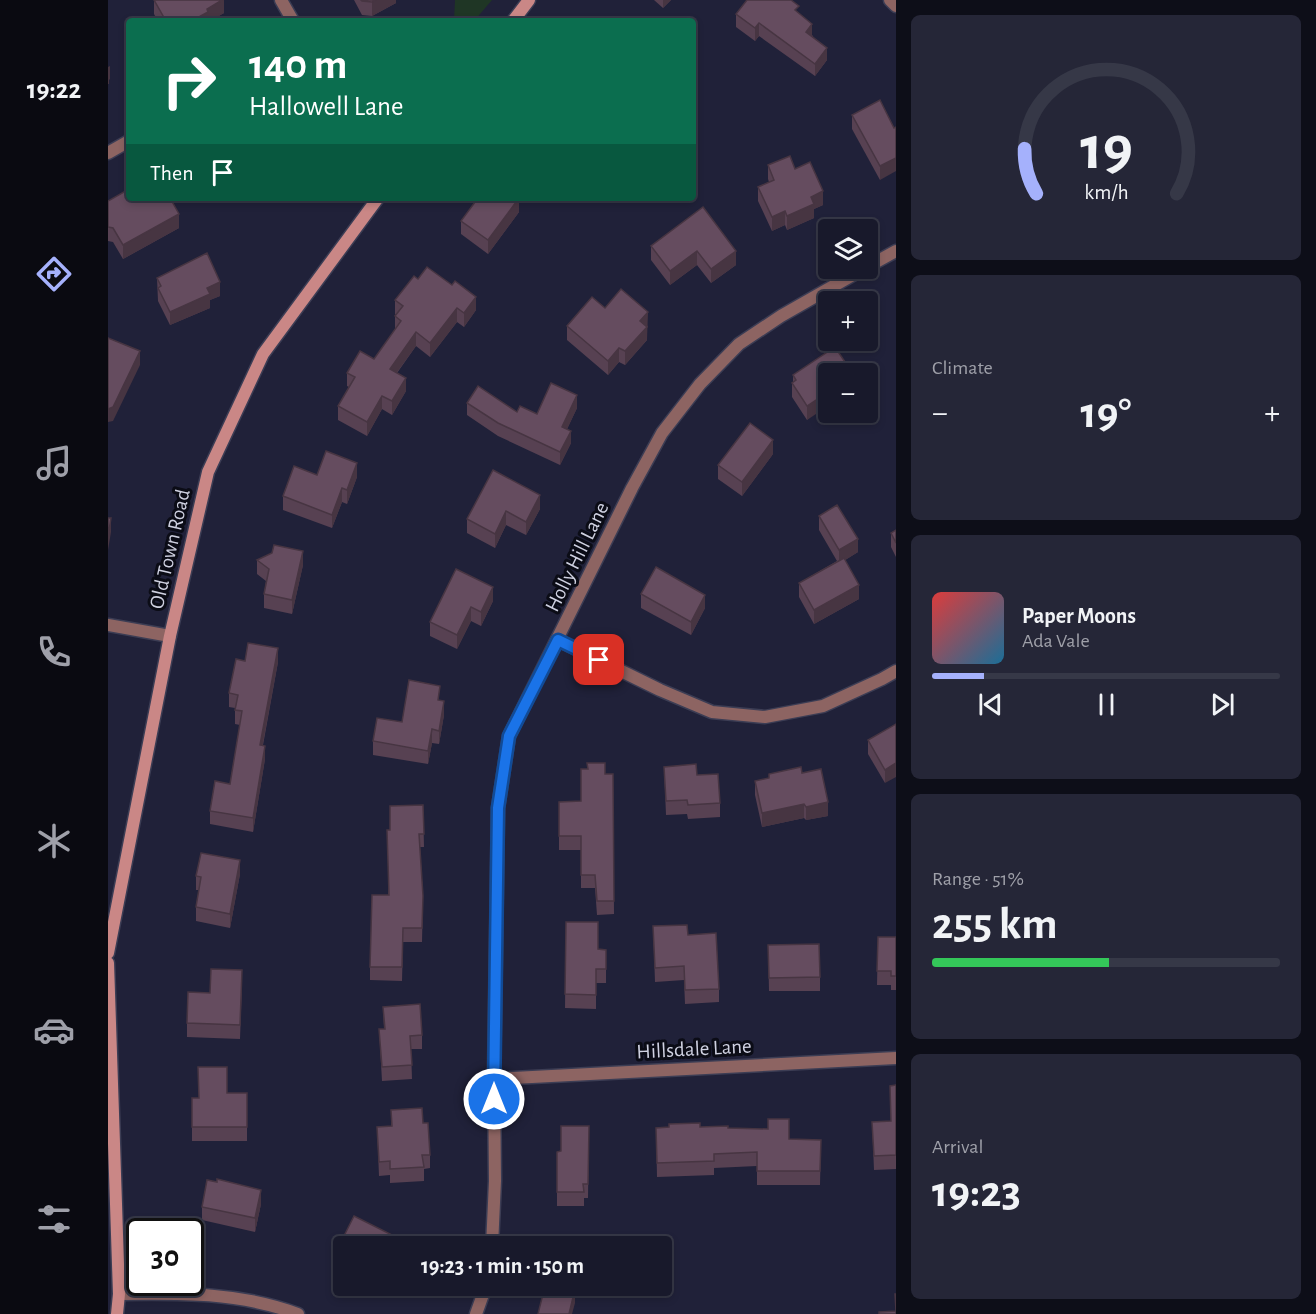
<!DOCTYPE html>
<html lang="en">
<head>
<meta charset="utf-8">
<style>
  :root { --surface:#18192b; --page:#252637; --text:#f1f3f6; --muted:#9fa0a9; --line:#363847; --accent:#a5b1fc }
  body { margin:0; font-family:"Alegreya Sans",sans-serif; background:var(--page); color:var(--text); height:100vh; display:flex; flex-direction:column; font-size:22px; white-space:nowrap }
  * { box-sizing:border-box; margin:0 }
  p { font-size:20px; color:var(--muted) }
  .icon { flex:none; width:33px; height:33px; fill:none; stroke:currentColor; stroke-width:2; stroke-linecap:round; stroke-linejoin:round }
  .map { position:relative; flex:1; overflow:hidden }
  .panel { display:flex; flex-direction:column; gap:15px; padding:15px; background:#0d0e18; width:420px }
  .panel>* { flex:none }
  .top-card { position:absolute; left:18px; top:18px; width:570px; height:183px; border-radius:6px; box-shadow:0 3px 9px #0003,0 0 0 2px var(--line); background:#0b6e4f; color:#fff; overflow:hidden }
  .tools { position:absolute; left:710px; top:219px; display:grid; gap:12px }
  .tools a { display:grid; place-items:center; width:60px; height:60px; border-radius:6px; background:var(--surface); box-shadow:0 3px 9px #0003,0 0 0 2px var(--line); font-size:30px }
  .speed { position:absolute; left:18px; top:1218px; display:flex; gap:12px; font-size:30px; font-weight:700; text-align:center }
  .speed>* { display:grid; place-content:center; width:78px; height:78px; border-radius:50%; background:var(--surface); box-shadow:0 3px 9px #0003,0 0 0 2px var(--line); line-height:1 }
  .speed .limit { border:3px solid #111; border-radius:9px; background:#fff; color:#111 }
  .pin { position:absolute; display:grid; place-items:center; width:51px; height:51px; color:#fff; margin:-26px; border-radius:12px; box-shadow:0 3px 9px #0006 }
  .me { position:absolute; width:66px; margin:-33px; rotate:0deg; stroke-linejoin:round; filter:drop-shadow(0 0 4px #0008) }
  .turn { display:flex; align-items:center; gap:21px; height:126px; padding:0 24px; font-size:27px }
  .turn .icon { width:78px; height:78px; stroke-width:2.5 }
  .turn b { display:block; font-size:42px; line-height:51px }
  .then { display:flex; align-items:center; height:57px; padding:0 24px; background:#0003; gap:12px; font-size:22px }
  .big { font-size:45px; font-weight:600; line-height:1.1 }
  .panel .tile { flex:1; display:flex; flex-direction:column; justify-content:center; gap:9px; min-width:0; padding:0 21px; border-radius:9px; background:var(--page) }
  .panel .dial { align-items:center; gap:0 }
  .dial svg { height:156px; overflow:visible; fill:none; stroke:var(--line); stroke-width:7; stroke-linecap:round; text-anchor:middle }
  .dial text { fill:var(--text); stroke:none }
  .song { display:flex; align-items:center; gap:18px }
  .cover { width:72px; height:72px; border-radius:9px; background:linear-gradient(135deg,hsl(0 70% 55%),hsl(200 70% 35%)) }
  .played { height:6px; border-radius:3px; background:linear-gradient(90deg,var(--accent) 15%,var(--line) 15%) }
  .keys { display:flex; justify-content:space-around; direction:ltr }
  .heat { display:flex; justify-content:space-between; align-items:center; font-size:33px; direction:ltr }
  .charge { height:9px; border-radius:4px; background:linear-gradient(90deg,#34c759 51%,var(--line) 0) }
  .trip { position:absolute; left:225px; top:1236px; width:339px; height:60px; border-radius:6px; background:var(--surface); box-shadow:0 3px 9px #0003,0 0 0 2px var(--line); font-weight:600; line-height:60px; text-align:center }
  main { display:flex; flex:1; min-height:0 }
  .tabs { display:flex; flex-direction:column; width:108px; justify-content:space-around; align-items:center; background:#0a0a11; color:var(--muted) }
  .tabs .icon { width:42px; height:42px }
  .tabs .selected { color:var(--accent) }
  .tabs b { font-size:27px; color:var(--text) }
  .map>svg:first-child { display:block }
</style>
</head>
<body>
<main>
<nav class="tabs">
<b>19:22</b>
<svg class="icon selected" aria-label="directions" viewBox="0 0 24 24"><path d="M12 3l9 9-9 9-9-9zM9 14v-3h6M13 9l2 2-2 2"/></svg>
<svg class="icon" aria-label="music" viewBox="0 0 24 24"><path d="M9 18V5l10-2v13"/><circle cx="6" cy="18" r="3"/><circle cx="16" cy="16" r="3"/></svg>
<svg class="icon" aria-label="phone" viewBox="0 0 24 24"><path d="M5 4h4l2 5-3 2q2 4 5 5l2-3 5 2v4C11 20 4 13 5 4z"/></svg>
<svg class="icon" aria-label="climate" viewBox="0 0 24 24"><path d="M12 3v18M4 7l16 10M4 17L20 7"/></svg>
<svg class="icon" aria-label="car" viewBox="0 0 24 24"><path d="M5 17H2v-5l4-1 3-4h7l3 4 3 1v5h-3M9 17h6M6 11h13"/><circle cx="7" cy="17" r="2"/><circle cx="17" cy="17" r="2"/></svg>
<svg class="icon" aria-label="filters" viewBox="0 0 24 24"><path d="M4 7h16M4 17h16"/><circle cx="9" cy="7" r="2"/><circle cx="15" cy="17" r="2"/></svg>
</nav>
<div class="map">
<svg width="788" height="1314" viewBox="0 0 788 1314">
  <rect width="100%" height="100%" fill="#202139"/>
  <polygon fill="#1f3625" points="347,0 384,0 366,21 346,21"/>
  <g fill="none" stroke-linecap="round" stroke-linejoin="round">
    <defs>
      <g id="street">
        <polyline points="173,0 185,21"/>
        <polyline points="782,0 788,6"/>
        <polyline points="0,153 21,141"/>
        <polyline points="759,267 788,251"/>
        <polyline points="0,625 62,636"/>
        <polyline points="450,640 552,690 604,712 657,717 715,706 774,679 788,671"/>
        <polyline points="386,1079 788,1058"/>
        <polyline points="384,1246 387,1181 386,1079 390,808 401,736 524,488 554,433 592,384 631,344 673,316 757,268"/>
        <path d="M11,1294C72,1293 131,1292 190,1314"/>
        <polyline points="368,1314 378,1286"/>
      </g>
      <g id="secondary">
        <polyline points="405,21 421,0"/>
        <polyline points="0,953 62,636 100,472 155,354 270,198"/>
        <polyline points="0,963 11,1294 9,1314"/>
      </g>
    </defs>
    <use href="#street" stroke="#3c3d54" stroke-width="15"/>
    <use href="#secondary" stroke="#3c3d54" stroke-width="15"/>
    <use href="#street" stroke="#8d6462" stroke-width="12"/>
    <use href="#secondary" stroke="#ca8786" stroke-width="12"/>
  </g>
  <g fill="#574152">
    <polygon points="46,0 116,0 116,13 102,21 50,21 46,14"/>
    <polygon points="246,0 288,0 288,3 264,16 254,15"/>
    <polygon points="546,0 563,0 555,8"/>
    <polygon points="691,13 719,60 707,76 651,36 647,41 628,27 628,14"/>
    <polygon points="744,115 786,128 772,180 744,129"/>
    <polygon points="660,165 687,169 715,205 706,209 706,218 679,230 677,225 664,231 650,201 650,187 661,182 660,179"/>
    <polygon points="376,199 411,212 380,254 353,234 353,221"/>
    <polygon points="0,201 71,228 15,259 5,242 0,241"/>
    <polygon points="543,246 628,251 628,265 603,283 589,265 562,285 543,260"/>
    <polygon points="49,278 112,296 102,300 102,308 62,325 50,301"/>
    <polygon points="310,279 368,310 356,327 349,322 322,357 308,346 289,373 298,391 284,415 274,409 259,436 230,420 230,406 241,387 239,386 239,373 266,359 287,330 287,316 288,314 287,314 287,300"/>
    <polygon points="497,308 540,326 539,327 539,340 517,365 511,362 500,375 459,340 459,326"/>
    <polygon points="745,374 699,420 684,397 684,383 685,382 685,375"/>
    <polygon points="359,403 409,412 429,414 469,408 459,429 463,443 452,465 390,436 359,415"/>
    <polygon points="665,454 634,496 610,479 610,465"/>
    <polygon points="385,470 432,509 418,535 398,525 387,548 359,533 359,519"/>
    <polygon points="209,475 249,477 239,504 234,502 224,528 175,510 175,496"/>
    <polygon points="711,516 750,552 737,560 751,599 706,624 691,597 691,583 729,561 711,530"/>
    <polygon points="788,530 788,557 783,547 783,533"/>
    <polygon points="149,560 195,565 184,614 156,608 156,594 158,581 149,574"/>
    <polygon points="348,569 385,601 373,626 363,621 349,649 322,636 322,622"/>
    <polygon points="533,594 597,608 583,635 533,608"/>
    <polygon points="137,661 170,662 155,745 157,759 145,832 102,824 102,811 122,784 132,725 127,724 127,708 121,707 121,693"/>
    <polygon points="332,700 336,715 331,744 324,743 320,764 265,755 265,741 294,722"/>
    <polygon points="788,725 777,783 760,754 760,740"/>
    <polygon points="556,767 589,775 612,803 612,817 580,819 579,814 558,815"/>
    <polygon points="694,773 720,816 698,820 696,818 654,827 647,795 647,781"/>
    <polygon points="497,774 505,774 506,914 489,915 487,888 473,888 473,850 451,850 451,802 473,801"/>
    <polygon points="315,805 316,847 312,847 315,896 314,942 295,942 294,981 262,980 262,967 280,895 282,830"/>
    <polygon points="132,874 122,928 88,921 88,907 91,890 88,890 88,876"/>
    <polygon points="458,922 490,949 498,950 498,983 488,983 488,1009 457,1008"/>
    <polygon points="545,926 580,935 611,989 611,1002 577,1004 576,980 547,982"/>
    <polygon points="770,937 788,937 788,990 783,990 783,985 769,985"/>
    <polygon points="660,945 712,977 712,991 661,991"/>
    <polygon points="134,984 132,1039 79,1037 79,1023"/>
    <polygon points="275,1007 314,1035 314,1049 303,1049 304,1079 274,1081 271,1029 276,1029"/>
    <polygon points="788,1085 788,1169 766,1170 764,1122 783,1121 782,1086"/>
    <polygon points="119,1093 139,1093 139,1141 84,1141 84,1098 91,1098"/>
    <polygon points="283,1110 315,1123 322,1155 322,1168 316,1169 316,1181 282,1183 282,1175 271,1176 269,1127 283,1126"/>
    <polygon points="481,1126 480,1198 476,1198 476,1206 449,1206 449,1152 453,1151"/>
    <polygon points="548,1128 620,1128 681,1139 713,1140 712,1185 649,1185 649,1166 606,1168 606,1175 549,1177"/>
    <polygon points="153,1204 147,1232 94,1220 94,1207"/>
    <polygon points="233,1242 300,1246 236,1246 236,1257 233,1256"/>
  </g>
  <g fill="#473542">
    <polygon points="114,0 116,0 116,13 102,21 87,21 87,19 99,9"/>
    <polygon points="268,0 288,0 288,3 264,16 264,2"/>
    <polygon points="555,0 563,0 555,8"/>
    <polygon points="651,23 651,36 647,41 647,28"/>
    <polygon points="704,24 704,37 698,32"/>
    <polygon points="719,48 719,60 707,76 707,64"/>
    <polygon points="2,66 2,79 1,80 1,84 0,84 0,67"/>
    <polygon points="788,158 788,171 772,180 772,166"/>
    <polygon points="715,191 715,205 706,209 706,218 679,230 679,216 703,197"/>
    <polygon points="411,198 411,212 380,254 380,240"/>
    <polygon points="677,211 677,225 664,231 664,217"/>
    <polygon points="71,214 71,228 15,259 15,245"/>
    <polygon points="589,251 589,265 562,285 562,271"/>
    <polygon points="628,251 628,265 603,283 603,269"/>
    <polygon points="112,282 112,296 102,300 102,308 62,325 62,312 99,288"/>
    <polygon points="368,297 368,310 356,327 356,313"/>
    <polygon points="349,308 349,322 322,357 322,343"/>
    <polygon points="540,312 539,340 517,365 517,351 532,321"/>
    <polygon points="308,332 308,346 282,382 282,369"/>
    <polygon points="511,348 511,362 500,375 500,361"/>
    <polygon points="32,351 32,365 5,421 0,422 0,409"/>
    <polygon points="298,378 298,391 284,415 284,401"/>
    <polygon points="720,392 720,406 699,420 699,406"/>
    <polygon points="469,395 469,408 454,440 454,427"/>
    <polygon points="274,396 274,409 259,436 259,422"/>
    <polygon points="463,431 463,443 452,465 452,452"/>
    <polygon points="665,440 665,454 634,496 634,482"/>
    <polygon points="249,463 249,477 239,504 239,490"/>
    <polygon points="234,488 234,502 224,528 224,515"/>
    <polygon points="432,495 432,509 418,535 418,522"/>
    <polygon points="398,511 398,525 387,548 387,534"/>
    <polygon points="3,518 3,532 0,550 0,537"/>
    <polygon points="750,539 750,552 731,564 731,550"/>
    <polygon points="195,551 195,565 184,614 184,600"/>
    <polygon points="751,585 751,599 706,624 706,610"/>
    <polygon points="385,587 385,601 373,626 373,612"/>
    <polygon points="597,595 597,608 583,635 583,622"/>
    <polygon points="363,607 363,621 349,649 349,635"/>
    <polygon points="170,648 170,662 152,759 152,745"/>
    <polygon points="336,701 336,715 331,744 331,731"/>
    <polygon points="324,729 324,743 320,764 320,751"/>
    <polygon points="157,746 157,759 145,832 145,818"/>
    <polygon points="788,763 788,777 777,783 777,770"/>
    <polygon points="720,802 720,816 698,820 698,807"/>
    <polygon points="696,804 696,818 654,827 654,813"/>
    <polygon points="132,860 132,874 122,928 122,914"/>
    <polygon points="153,1190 153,1204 147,1232 147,1218"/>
    <polygon points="467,1289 467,1303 464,1314 461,1314"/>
  </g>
  <g fill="#654c5f" stroke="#473542" stroke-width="1.5">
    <polygon points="46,0 114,0 99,9 100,12 87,19 88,21 58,21"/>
    <polygon points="253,0 268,0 264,2 254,1"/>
    <polygon points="639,0 683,0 691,6 687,10 704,24 698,32 719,48 707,64 651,23 647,28 628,14"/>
    <polygon points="501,17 506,21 498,21"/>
    <polygon points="772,100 786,128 788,127 788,158 772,166 744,115"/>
    <polygon points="682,156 687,169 702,162 715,191 703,197 706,204 679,216 677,211 664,217 650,187 666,180 660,165"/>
    <polygon points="21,189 21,198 62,198 71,214 15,245 5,228 0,227 0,201"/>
    <polygon points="370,198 374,198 376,199 377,198 411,198 380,240 353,221"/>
    <polygon points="595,207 628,251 603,269 589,251 562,271 543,246"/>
    <polygon points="99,253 112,282 99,288 102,294 62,312 50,288 53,286 49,278"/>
    <polygon points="319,267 344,285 347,281 368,297 356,313 349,308 322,343 308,332 282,369 298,378 284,401 274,396 259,422 230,406 247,377 239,373 252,351 266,359 293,321 287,316 295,306 287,300 306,276 310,279"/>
    <polygon points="513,289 540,312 532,321 539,327 517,351 511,348 500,361 459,326 484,297 497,308"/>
    <polygon points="0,338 32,351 5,407 0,409"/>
    <polygon points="727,347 745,374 720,374 720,392 699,406 684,383 688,380 685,375"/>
    <polygon points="443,383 469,395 454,427 463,431 452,452 390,423 359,403 370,386 409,412 412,406 429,414"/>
    <polygon points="642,423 665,440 634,482 610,465"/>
    <polygon points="218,451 249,463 239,490 234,488 224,515 175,496 186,466 209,475"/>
    <polygon points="385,470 432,495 418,522 398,511 387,534 359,519"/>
    <polygon points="729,505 750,539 731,550 711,516"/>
    <polygon points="0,518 3,518 0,537"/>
    <polygon points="788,530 788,543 783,533"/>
    <polygon points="166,545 195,551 184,600 156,594 161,569 149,560 164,553"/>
    <polygon points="736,558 751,585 706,610 691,583"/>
    <polygon points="548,567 597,595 583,622 533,594"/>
    <polygon points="348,569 385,587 373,612 363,607 349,635 322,622"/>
    <polygon points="140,643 170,648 152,745 157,746 145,818 102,811 107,781 122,784 134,711 127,710 130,695 121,693 128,659 137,661"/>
    <polygon points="301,680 332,686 330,700 336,701 331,731 324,729 320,751 265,741 269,718 294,722"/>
    <polygon points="788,724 788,763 777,770 760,740"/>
    <polygon points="479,763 497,763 497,774 505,774 506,901 489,901 487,875 473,875 473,836 451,836 451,802 473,801 473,769 480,769"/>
    <polygon points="588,764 589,775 610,774 612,803 580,805 579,800 558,801 556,767"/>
    <polygon points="693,767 694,773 713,769 720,802 698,807 696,804 654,813 647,781 661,778 661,774"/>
    <polygon points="315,805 316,834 311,834 315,896 314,928 295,928 294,967 262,967 264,895 281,895 279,830 282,830 282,806"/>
    <polygon points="93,853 132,860 122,914 88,907 93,877 88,876"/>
    <polygon points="458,922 490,922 490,949 498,950 498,969 488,969 488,995 457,994"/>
    <polygon points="579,925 580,935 608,933 611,989 577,990 576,966 547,968 545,926"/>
    <polygon points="770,937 788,937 788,976 783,976 783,971 769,971"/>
    <polygon points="711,944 712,977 661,978 660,945"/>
    <polygon points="103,969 134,970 132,1025 79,1023 80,992 102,993"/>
    <polygon points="312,1004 314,1035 302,1036 304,1065 274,1067 271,1029 277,1029 275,1007"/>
    <polygon points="90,1067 119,1067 119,1093 139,1093 139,1127 84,1127 84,1098 91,1098"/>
    <polygon points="788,1085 788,1155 766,1156 764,1122 783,1121 782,1086"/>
    <polygon points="314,1108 315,1123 320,1123 322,1155 314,1155 316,1167 282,1169 282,1161 271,1162 269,1127 284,1126 283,1110"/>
    <polygon points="660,1119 681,1119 681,1139 713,1140 712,1171 649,1171 649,1152 606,1154 606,1161 549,1163 548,1128 561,1127 561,1124 592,1123 592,1127 620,1126 620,1128 660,1129"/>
    <polygon points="453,1126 481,1126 480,1184 475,1184 476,1192 449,1192 449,1152 453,1151"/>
    <polygon points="109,1179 153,1190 147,1218 94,1207 99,1180 109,1182"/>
    <polygon points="246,1216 300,1243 298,1246 241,1246 233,1242"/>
    <polygon points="437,1286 451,1286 467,1289 461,1314 430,1314"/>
    <polygon points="787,1294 788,1294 788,1314 771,1314 771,1312 788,1311"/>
  </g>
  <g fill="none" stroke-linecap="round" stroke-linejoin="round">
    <defs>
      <polyline id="route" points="386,1099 390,808 401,736 450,640 491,660"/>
    </defs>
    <use href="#route" stroke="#114b97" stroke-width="15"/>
    <use href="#route" stroke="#1a73e8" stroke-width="10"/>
  </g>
  <g text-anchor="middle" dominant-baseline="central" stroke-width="6" stroke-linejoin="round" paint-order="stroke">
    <g font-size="21" fill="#cfd1e1" stroke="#0b0c16">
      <text transform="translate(62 549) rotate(-77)">Old Town Road</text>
      <text transform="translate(469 557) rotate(-64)">Holly Hill Lane</text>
      <text transform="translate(586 1049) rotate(-3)">Hillsdale Lane</text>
    </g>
  </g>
</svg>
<div class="tools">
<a><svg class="icon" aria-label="layers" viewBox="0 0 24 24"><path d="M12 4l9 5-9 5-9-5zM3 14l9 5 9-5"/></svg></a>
<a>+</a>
<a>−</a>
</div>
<div class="speed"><div class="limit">30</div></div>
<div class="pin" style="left:491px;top:660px;background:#d93025"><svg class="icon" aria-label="arrive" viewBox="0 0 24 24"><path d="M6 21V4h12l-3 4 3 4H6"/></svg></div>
<svg class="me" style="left:386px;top:1099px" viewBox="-20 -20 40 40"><circle r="17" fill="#1a73e8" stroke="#fff" stroke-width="3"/><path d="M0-11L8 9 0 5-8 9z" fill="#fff"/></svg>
<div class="trip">19:23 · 1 min · 150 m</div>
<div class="top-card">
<div class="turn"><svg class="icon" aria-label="right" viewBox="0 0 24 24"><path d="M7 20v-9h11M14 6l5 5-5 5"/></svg><div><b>140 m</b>Hallowell Lane</div></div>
<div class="then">Then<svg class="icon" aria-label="arrive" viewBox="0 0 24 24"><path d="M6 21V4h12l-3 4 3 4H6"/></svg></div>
</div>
</div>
<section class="panel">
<div class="tile dial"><svg viewBox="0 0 100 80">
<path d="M14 69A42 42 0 1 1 86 69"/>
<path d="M14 69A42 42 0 0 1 8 46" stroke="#a5b1fc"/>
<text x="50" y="56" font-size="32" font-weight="700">19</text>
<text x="50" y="72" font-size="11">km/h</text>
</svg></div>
<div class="tile"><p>Climate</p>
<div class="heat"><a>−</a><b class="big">19°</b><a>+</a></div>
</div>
<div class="tile">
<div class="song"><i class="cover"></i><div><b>Paper Moons</b><p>Ada Vale</p></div></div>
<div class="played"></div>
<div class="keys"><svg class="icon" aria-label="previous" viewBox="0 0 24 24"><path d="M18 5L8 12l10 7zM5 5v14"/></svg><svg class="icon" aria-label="pause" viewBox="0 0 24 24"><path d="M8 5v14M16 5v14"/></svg><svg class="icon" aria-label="next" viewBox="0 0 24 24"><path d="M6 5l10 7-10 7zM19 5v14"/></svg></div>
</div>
<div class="tile"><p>Range · 51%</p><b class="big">255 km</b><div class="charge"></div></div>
<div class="tile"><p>Arrival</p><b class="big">19:23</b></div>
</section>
</main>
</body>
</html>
